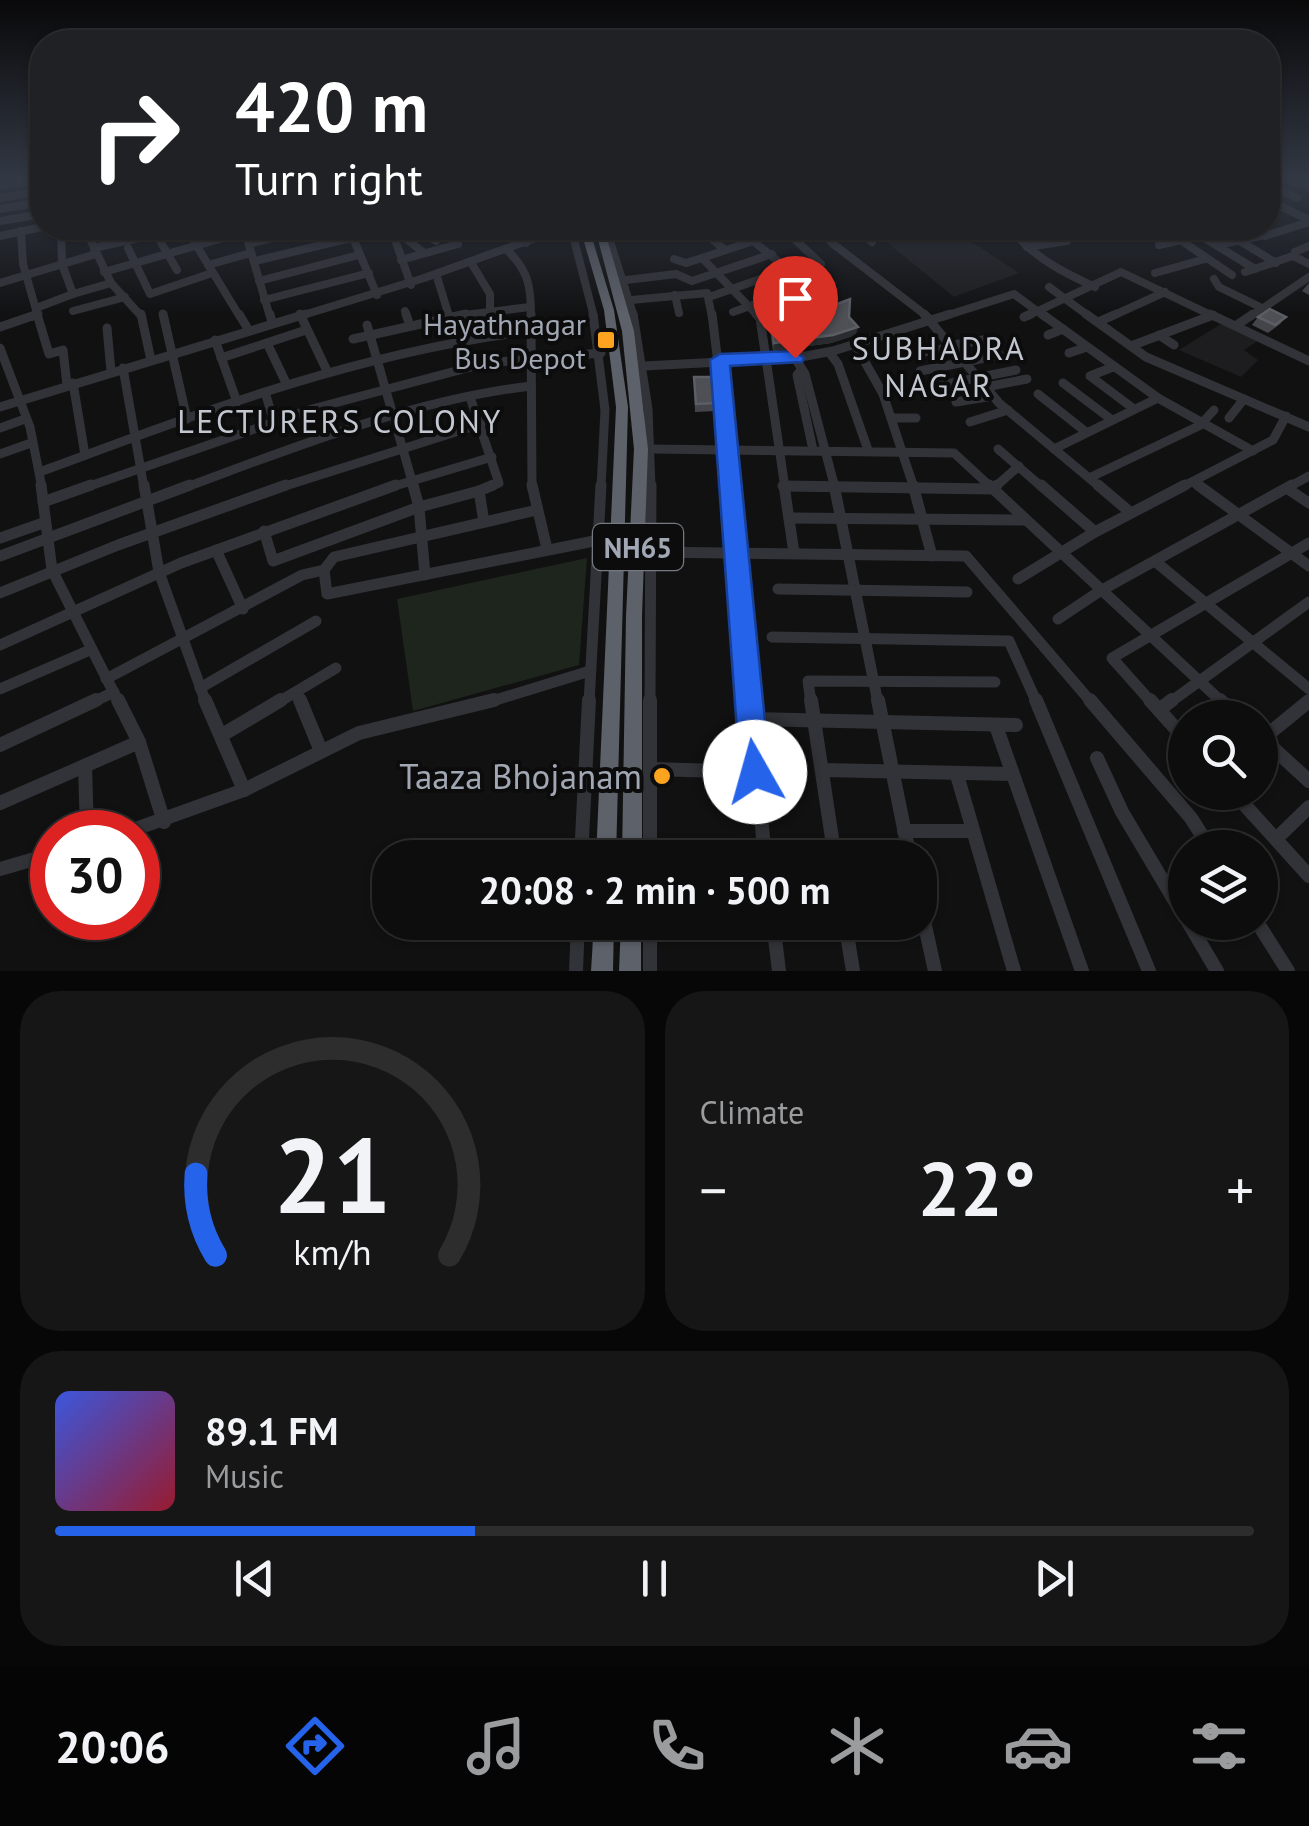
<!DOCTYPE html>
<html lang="en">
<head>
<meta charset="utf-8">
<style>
  :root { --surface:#0d0d0e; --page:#161617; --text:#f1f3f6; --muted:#9a9c9e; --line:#2d2d2e; --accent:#2563eb }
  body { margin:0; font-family:"PT Sans",sans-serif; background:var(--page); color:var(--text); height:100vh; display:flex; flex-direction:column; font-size:38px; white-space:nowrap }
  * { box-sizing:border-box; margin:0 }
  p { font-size:32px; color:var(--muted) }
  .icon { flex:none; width:55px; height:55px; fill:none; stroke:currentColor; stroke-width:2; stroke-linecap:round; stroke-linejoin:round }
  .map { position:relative; height:971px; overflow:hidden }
  .sheet { display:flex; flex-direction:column; gap:20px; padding:20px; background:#070708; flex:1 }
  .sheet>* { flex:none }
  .guide { position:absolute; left:30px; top:30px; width:1250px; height:210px; border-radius:40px; box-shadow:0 2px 8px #0004,0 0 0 2px var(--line); background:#202124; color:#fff; overflow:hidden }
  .controls { position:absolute; left:1168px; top:700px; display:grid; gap:20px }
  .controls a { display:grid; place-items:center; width:110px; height:110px; border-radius:50%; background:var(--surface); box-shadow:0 2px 8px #0004,0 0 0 2px var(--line); font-size:50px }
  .speed { position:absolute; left:30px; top:810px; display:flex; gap:20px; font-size:50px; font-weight:700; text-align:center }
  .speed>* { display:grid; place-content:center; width:130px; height:130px; border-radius:50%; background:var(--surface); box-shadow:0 2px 8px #0004,0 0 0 2px var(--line); line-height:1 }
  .speed .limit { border:15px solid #d22; background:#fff; color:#111 }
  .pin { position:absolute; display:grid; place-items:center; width:85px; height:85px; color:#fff; margin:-102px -42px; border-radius:50% 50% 50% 0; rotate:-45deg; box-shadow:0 0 10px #0007 }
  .pin .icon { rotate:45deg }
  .me { position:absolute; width:110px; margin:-55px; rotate:353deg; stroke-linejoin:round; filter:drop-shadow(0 0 8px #0008) }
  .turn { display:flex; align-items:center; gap:35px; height:210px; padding:0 40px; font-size:45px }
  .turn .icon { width:130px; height:130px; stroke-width:2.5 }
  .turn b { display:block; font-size:70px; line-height:85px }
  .big { font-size:75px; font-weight:800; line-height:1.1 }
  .sheet .widget { flex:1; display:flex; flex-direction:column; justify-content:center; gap:15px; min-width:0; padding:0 35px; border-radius:40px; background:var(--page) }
  .sheet .dial { align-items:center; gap:0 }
  .dial svg { height:260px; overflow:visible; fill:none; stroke:var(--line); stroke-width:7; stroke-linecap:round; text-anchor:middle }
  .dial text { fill:var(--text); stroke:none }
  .song { display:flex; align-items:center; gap:30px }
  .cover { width:120px; height:120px; border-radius:15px; background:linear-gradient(135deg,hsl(230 70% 55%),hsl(350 70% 35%)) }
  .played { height:10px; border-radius:5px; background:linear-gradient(90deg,var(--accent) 35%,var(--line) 35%) }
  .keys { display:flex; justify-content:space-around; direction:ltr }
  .heat { display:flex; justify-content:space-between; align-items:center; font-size:55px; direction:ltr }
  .sheet .tiles { flex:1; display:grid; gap:20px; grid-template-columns:1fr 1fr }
  .widget:last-child { grid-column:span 2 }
  .trip { position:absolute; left:372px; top:840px; width:565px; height:100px; border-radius:40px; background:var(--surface); box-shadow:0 2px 8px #0004,0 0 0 2px var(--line); font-weight:800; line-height:100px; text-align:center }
  .tabs { display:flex; height:160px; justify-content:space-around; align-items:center; background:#050506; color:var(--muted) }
  .tabs .icon { width:70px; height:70px }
  .tabs .selected { color:var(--accent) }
  .tabs b { font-size:45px; color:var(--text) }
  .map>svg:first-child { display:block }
</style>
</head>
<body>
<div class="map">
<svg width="1309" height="971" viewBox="0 0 1309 971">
  <rect width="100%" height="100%" fill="#111112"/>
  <g fill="#1d1d1f">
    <polygon points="902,228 951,228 1019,273 954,297 888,243"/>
    <polygon points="1224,322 1259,340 1244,350 1258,360 1241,377 1179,350"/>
  </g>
  <polygon fill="#1d251d" points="587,558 579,665 413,711 397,599"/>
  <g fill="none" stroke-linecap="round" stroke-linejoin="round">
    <g stroke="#323338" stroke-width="8">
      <polyline points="1287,179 1309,188"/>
      <polyline points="1268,184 1297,198"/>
      <polyline points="0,186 42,180"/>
      <polyline points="0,198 42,191"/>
      <polyline points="1268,200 1309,220"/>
      <polyline points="0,209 42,202"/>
      <polyline points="0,221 42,214"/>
      <polyline points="61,228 62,264 73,294 111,283"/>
      <polyline points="101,228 102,236"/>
      <polyline points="244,228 270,317"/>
      <polyline points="325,228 341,228"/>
      <polyline points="349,228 377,295"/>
      <polyline points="391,228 411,285"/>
      <polyline points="393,228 424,253"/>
      <polyline points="419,228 436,241"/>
      <polyline points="511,228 526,243"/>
      <polyline points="571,228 594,317"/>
      <polyline points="603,228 599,230 608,235 634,317"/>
      <polyline points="699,228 725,250"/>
      <polyline points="783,228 821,264"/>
      <polyline points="819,228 832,243 928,317"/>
      <polyline points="859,228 872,242"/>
      <polyline points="996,228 1019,238"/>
      <path d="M1033,228L1019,238C1040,261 1067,274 1095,287"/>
      <polyline points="21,231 23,264 38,317"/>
      <polyline points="604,231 631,228"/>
      <polyline points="786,231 811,228"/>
      <polyline points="1193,231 1255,269"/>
      <polyline points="1173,235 1232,275"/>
      <polyline points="1173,235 1212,228"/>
      <polyline points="0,236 42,227"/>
      <polyline points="1265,236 1309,222"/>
      <polyline points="91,241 111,283 142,317"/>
      <polyline points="1240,241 1276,263"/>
      <polyline points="195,243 240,317"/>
      <polyline points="249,244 304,230"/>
      <polyline points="1159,245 1177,241"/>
      <polyline points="1217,245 1260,236"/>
      <polyline points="1027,247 1067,241"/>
      <polyline points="94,248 156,234 177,270"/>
      <polyline points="128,248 150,294 212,273"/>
      <path d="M507,250C529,271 531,287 531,317"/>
      <polyline points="1295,252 1309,246"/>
      <polyline points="702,258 753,241 820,295 764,317"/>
      <polyline points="674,259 686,263 702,258 759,317"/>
      <polyline points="401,260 458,244"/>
      <polyline points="255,261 351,238"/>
      <polyline points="472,264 490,294 490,310"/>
      <polyline points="208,265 251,253"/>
      <polyline points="104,272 244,232"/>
      <polyline points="1245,272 1293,256 1309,264"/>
      <polyline points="1155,273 1205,259"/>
      <polyline points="437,277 449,316"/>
      <polyline points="1214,279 1219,287 1260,307"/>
      <polyline points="626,280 676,274 692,281 772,254"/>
      <polyline points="259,281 359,255"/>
      <polyline points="0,283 96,254"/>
      <polyline points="1049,287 1090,317"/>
      <polyline points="675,295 679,313"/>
      <polyline points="709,297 789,269"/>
      <polyline points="264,300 369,273"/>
      <polyline points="631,300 707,293 712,317"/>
      <polyline points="36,308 73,294"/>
      <polyline points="73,311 125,297"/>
      <polyline points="405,311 407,317"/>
      <polyline points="733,312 809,285"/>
      <polyline points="31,317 38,314"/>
      <polyline points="297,317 424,278 563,228"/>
      <polyline points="447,317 530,307"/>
      <polyline points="942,317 1014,294 1045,317"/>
      <polyline points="1025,317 1121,272 1215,317"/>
      <polyline points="1110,317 1165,292"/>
      <polyline points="1209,317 1213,315"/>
      <polyline points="1250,317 1309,277"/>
    </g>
    <g stroke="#323338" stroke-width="9">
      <polyline points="37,314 49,354 63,350 67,385"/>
      <polyline points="141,314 151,360"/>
      <polyline points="163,314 187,419"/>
      <polyline points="239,314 248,329"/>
      <polyline points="270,314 272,322"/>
      <polyline points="300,314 327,371"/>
      <polyline points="406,314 410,326"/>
      <polyline points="531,314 532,488"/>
      <polyline points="593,314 605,410 601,488"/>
      <polyline points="633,314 648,409 651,488"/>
      <polyline points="712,314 733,488"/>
      <polyline points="756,314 760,318 785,488"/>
      <polyline points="924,314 999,403 1101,488"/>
      <polyline points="1042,314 1158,398 1253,451"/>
      <polyline points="1086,314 1146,357 1309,427"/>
      <polyline points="1210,314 1309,361"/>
      <polyline points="1024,317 1031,314"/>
      <polyline points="760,318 770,314"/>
      <polyline points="1098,322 1116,314"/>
      <polyline points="367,325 414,488"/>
      <polyline points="1237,325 1253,314"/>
      <polyline points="0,327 38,314"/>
      <polyline points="107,328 111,371"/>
      <polyline points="1048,335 1063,329"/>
      <polyline points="1159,335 1174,345"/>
      <polyline points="353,339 466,314"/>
      <polyline points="215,340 237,402"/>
      <polyline points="267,343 287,385"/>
      <polyline points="953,345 989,339"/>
      <polyline points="856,346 883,394 914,488"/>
      <polyline points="1131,346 1213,315"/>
      <polyline points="0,348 30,427 42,488"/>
      <polyline points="829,352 838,364 868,450"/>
      <polyline points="924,352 955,347"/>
      <polyline points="1069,353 1087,347"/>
      <polyline points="221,358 306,330"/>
      <polyline points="795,358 805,374 835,488"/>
      <polyline points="644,366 795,358 833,351 950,314"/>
      <polyline points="1113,367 1090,376 1134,409"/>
      <polyline points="123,368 144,488"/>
      <polyline points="801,370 797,375 813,450"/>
      <polyline points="920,371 1000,355"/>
      <polyline points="73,383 85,455"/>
      <polyline points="1063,383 1112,420"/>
      <polyline points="932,387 1016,370"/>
      <polyline points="986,387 1027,379"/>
      <polyline points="265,392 274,422"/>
      <polyline points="1038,394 1086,432"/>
      <polyline points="470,397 499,483 487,488"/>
      <polyline points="956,402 993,396"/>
      <polyline points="0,407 306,314"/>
      <polyline points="891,418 916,418"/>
      <polyline points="1229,418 1244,399"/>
      <polyline points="970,422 1008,410"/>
      <polyline points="1203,422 1214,410"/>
      <polyline points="0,428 25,419"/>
      <polyline points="652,449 954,453 992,488"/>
      <polyline points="998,449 1043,488"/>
      <polyline points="1054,449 1158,398"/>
      <polyline points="0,454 31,443"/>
      <path d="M40,472C201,412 359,352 531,331"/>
      <polyline points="1089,478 1205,423"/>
      <polyline points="1193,482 1201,488"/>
      <polyline points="783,486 917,488"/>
      <polyline points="84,488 312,409 486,363 601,353"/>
      <path d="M184,488C295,447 412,400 531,386"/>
      <polyline points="279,488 481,424"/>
      <polyline points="388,488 492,457"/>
      <polyline points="994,488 1019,466"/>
      <polyline points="1180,488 1273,440 1286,416"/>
      <polyline points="1287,488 1309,476"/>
    </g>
    <g stroke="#323338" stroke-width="11">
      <polyline points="41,485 52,570 119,703"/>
      <polyline points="144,485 159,572 206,703"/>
      <polyline points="413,485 419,507 425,575"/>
      <polyline points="532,485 547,549"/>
      <polyline points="732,485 750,703"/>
      <polyline points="784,485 794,553"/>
      <polyline points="834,485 878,703"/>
      <polyline points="913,485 932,556"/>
      <polyline points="989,485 1223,703"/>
      <polyline points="1041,485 1095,532"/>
      <polyline points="1098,485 1131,513"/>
      <polyline points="1198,485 1309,566"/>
      <polyline points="783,486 993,489 997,485"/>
      <polyline points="1288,489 1309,503"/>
      <polyline points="43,502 91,485"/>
      <polyline points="789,518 1025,520"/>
      <polyline points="484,522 479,491 493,485"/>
      <polyline points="264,531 273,561 419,507 479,491"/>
      <polyline points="0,538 43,523"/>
      <polyline points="216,550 243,609"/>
      <polyline points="651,552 966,556 1092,703"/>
      <polyline points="0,556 190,485"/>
      <polyline points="1156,562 1309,689"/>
      <polyline points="324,570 327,594 599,540"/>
      <polyline points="1018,579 1095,532 1185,485"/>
      <polyline points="778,589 967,592"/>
      <polyline points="0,593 118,545 286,485"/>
      <polyline points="1058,619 1100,591 1292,485"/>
      <polyline points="772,637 1009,641 1037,703"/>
      <polyline points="0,645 181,563 396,485"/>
      <polyline points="106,679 302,575 324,570 334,557 537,510"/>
      <polyline points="200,688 316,621"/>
      <polyline points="0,689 90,650"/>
      <polyline points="296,692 301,703"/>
      <polyline points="91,703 114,692"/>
      <polyline points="277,703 336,668"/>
      <polyline points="486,703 590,671"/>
      <polyline points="589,703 601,485"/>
      <polyline points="650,703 651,485"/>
      <polyline points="811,703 808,681 995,682"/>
      <polyline points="1152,703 1112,658 1309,543"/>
      <polyline points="1169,703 1309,602"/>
    </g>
    <g stroke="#323338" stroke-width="14">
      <polyline points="118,700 139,742 164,822"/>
      <polyline points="205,700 244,790"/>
      <polyline points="300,700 321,751"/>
      <polyline points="750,700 765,858"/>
      <polyline points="811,700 835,858"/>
      <polyline points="878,700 910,858"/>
      <polyline points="1036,700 1149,971"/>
      <polyline points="1090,700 1191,818 1210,848"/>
      <polyline points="1150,700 1185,739"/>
      <polyline points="1220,700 1239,718"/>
      <polyline points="1159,710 1172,700"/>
      <polyline points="749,719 1016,725"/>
      <polyline points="996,726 1082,971"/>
      <polyline points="222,735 281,700"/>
      <polyline points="1260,736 1309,781"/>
      <polyline points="1261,740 1309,701"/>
      <polyline points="0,745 96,700"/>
      <polyline points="1097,758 1122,812 1185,918"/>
      <polyline points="85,766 87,832"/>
      <polyline points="651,769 755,772"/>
      <polyline points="822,770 1012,774"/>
      <polyline points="957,775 1014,971"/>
      <polyline points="1233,792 1309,876"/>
      <polyline points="0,803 139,742"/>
      <polyline points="904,831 973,831"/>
      <polyline points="127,832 244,790 359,733 494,700"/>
      <polyline points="1276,839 1309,807"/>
      <polyline points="581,858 589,700"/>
      <polyline points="650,858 650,700"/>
      <polyline points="0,869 52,854"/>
      <polyline points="920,903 935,971"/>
      <polyline points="650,922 650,971"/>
      <polyline points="773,922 779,971"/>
      <polyline points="845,922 853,971"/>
      <polyline points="1188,922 1217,971"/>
      <polyline points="1257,922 1288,971"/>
      <polyline points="576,971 578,922"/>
    </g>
    <g fill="#5d6169" fill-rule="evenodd">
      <polygon points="580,228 589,228 614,310 628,407 616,858 596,858 616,407 604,310"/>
      <polygon points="595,228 604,228 634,331 648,449 642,616 642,858 622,858 626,616 634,449 622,331"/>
      <polygon points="594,922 614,922 613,971 591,971"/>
      <polygon points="621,922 641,922 641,971 619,971"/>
    </g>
  </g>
  <g fill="#44454b">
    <polygon points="1309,283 1309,295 1302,291"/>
    <polygon points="832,306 849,317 856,335 831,343 773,351 769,323 770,315"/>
    <polygon points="1258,317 1286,317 1280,324 1268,333 1252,325"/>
    <polygon points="694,377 716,403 716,411 695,412"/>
  </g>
  <polygon fill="#2b2c2f" points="858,327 856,335 831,343 773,351 774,343"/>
  <g fill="#4e5056" stroke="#5b5e65" stroke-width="2.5">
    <polygon points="822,295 832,306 850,299 849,317 858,327 833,335 774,343 770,315"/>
    <polygon points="1270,309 1286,317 1275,325 1258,317"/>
    <polygon points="694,377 713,377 716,403 696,404"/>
  </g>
  <linearGradient id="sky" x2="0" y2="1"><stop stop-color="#09090a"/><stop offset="0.57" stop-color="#323844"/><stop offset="1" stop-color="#323844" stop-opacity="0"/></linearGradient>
  <rect width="1309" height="315" fill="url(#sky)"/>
  <polygon fill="#2563eb" stroke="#184099" stroke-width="2.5" points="795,351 804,358 802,362 730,366 770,772 766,783 755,787 744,783 740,772 710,360 720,354"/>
  <g fill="#fca41f" stroke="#0c0c0d" stroke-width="4">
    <rect x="596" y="330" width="20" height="20" rx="5"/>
    <circle cx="662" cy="776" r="10"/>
  </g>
  <g text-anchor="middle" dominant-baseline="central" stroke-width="8" stroke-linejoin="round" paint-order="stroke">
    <rect fill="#0c0c0d" stroke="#747982" stroke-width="2.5" x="593" y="524" width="90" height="46" rx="8"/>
    <g font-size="28" font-weight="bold" fill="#a1a8b4">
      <text x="638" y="547">NH65</text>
    </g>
    <g font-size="30" fill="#a1a8b4" stroke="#0c0c0d" text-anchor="end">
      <text x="586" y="323">Hayathnagar<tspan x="586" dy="34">Bus Depot</tspan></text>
    </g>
    <g font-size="32" letter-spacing="2.5" fill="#c2c7d0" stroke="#0c0c0d">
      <text x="939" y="348">SUBHADRA<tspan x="939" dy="37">NAGAR</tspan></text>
      <text x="340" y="421">LECTURERS COLONY</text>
    </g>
    <g font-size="35" fill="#a1a8b4" stroke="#0c0c0d" text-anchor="end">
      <text x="642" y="776">Taaza Bhojanam</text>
    </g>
  </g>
</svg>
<div class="controls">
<a><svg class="icon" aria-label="search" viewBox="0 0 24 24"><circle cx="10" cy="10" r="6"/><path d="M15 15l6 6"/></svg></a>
<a><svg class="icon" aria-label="layers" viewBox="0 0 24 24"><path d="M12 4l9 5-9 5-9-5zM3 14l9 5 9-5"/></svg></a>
</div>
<div class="speed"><div class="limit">30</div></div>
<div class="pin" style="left:795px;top:358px;background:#d93025"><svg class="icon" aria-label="arrive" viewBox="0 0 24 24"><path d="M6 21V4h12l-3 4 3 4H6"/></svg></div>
<svg class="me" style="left:755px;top:772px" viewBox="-20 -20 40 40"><circle r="19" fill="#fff"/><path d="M0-13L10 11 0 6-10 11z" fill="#2563eb"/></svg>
<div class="trip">20:08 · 2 min · 500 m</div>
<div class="guide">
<div class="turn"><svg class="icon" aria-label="right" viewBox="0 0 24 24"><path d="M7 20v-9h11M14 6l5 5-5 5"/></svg><div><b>420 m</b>Turn right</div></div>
</div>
</div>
<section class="sheet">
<div class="tiles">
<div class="widget dial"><svg viewBox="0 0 100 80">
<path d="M14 69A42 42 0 1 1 86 69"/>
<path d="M14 69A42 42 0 0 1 8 44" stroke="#2563eb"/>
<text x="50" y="56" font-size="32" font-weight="700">21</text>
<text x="50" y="72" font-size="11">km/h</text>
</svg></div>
<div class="widget"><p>Climate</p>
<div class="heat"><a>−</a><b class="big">22°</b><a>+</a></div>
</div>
<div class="widget">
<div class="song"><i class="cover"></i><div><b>89.1 FM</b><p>Music</p></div></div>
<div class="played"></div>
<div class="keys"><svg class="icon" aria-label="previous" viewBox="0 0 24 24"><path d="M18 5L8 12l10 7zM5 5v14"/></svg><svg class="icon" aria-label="pause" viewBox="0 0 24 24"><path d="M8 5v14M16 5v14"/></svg><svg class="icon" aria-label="next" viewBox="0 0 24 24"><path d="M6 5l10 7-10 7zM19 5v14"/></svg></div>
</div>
</div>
</section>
<nav class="tabs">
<b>20:06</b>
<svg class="icon selected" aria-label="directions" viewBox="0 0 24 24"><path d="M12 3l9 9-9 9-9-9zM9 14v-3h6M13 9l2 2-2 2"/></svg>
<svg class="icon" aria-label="music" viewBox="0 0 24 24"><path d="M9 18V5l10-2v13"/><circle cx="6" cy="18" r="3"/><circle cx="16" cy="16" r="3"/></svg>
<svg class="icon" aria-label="phone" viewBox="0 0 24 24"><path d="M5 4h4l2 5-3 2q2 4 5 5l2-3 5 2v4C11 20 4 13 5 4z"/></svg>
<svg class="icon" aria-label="climate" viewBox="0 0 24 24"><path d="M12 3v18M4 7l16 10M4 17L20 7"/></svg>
<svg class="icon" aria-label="car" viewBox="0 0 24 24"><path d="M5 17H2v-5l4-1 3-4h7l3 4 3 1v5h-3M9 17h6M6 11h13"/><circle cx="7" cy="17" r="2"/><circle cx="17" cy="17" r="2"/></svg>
<svg class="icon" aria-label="filters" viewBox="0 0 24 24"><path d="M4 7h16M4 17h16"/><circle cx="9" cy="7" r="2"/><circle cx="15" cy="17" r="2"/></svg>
</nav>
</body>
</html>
